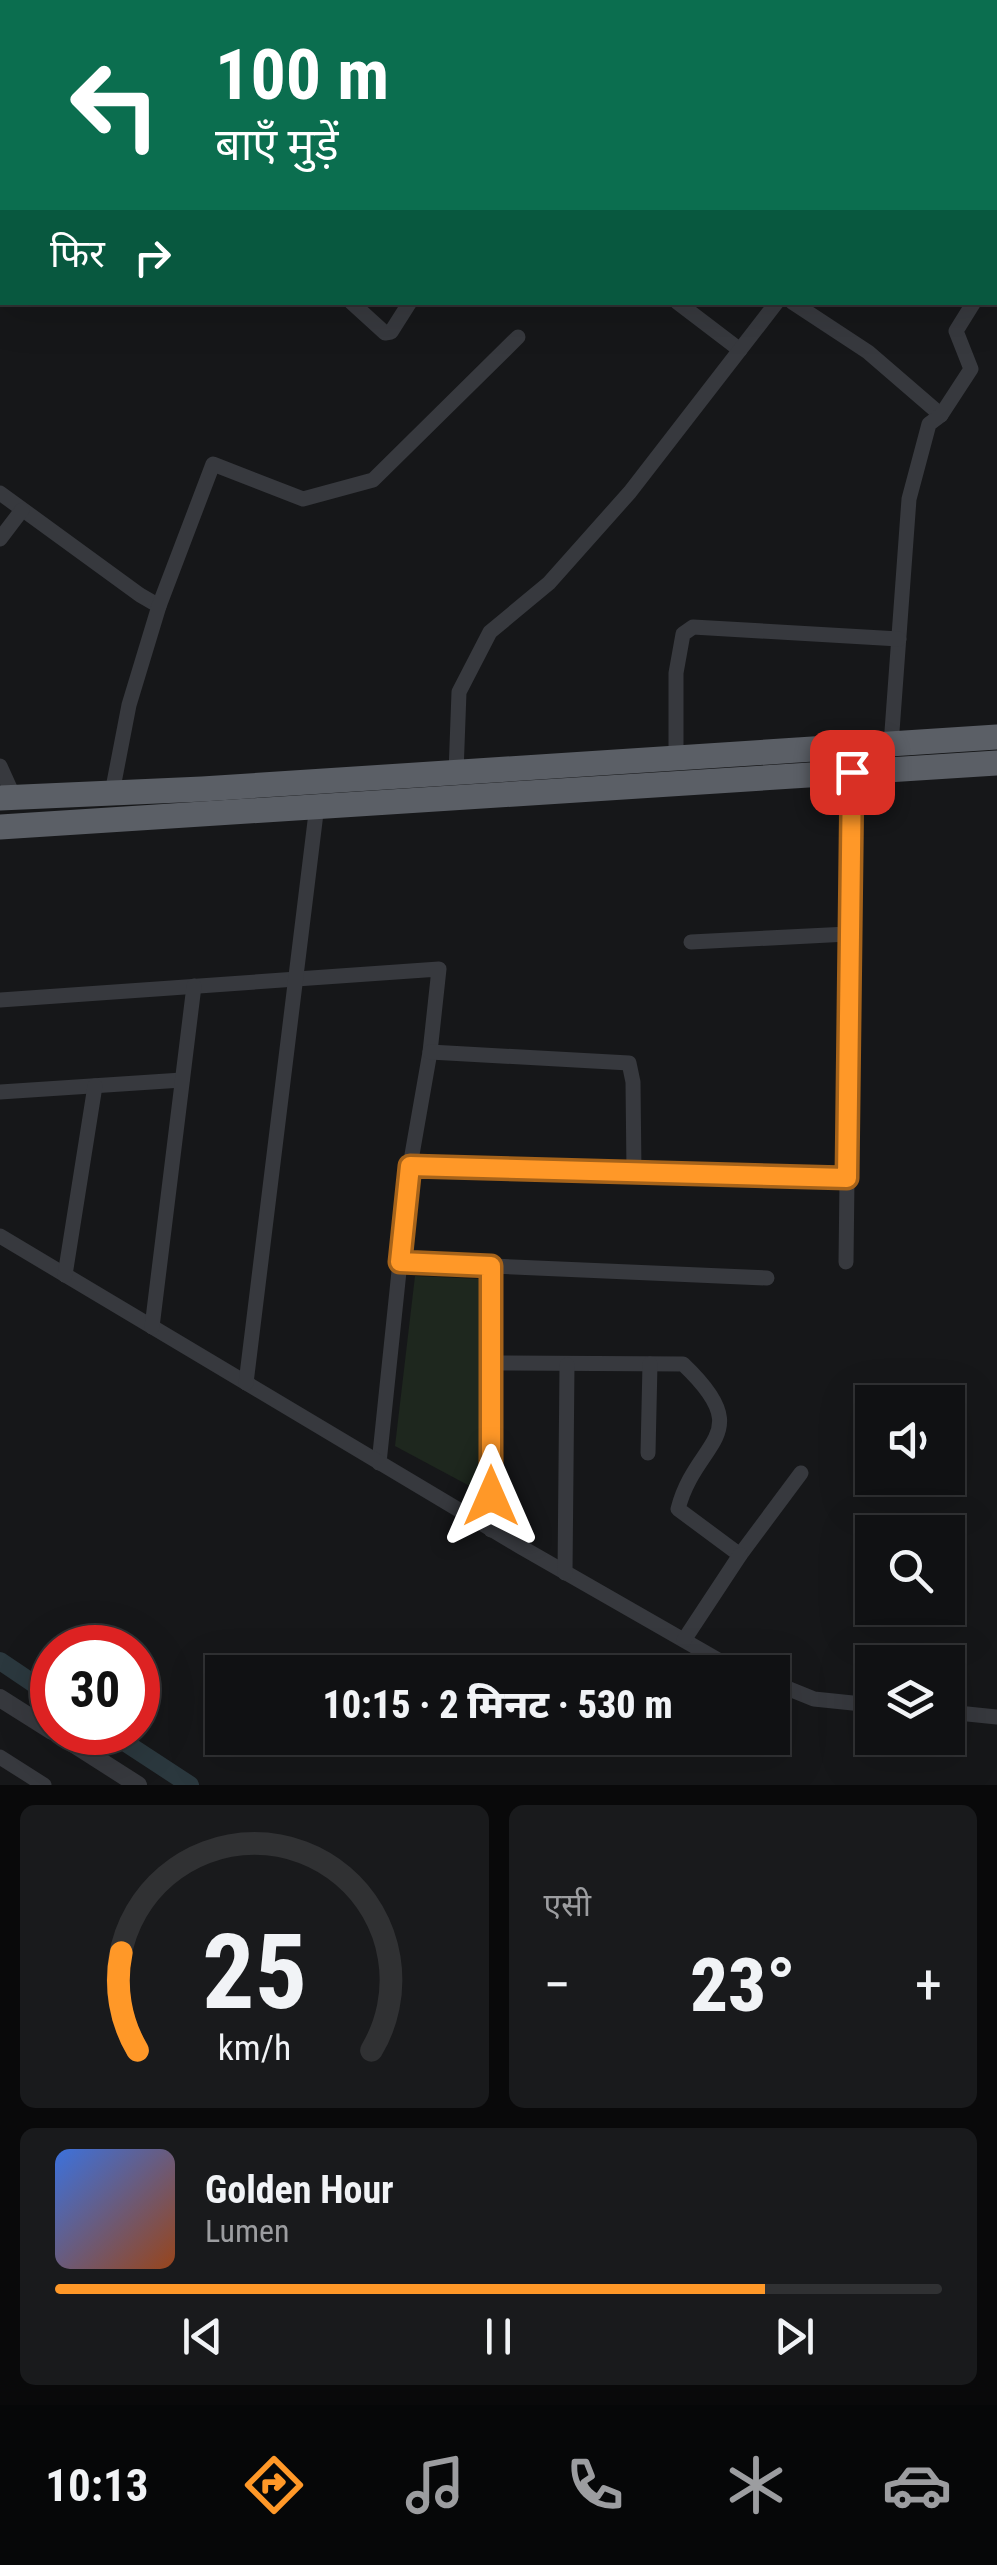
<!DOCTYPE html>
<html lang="hi">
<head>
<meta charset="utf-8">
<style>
  :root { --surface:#101113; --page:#191a1c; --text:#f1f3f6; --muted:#9c9da0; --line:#303133; --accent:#ff9828 }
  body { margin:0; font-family:"Roboto Condensed","Noto Sans Devanagari",sans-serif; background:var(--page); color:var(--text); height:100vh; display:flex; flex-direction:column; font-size:38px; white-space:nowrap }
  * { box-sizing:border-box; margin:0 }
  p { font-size:32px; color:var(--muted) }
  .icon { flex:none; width:55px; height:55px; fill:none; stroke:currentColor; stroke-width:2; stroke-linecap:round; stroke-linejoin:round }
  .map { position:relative; height:1785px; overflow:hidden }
  .sheet { display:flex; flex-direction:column; gap:20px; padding:20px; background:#09090a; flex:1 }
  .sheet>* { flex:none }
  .guide { position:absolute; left:0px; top:0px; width:998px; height:305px; box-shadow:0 10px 40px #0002,0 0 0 2px var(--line); background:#0b6e4f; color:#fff; overflow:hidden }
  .buttons { position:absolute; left:855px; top:1385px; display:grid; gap:20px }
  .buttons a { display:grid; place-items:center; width:110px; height:110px; border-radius:0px; background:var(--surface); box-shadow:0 10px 40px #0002,0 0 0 2px var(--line); font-size:50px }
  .speed { position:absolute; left:30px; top:1625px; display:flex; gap:20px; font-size:50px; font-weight:700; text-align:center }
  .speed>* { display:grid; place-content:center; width:130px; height:130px; border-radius:50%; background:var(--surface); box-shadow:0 10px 40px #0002,0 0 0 2px var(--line); line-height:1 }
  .speed .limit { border:15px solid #d22; background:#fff; color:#111 }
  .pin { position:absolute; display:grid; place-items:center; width:85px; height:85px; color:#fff; margin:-42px; border-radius:20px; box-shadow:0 5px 15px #0006 }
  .me { position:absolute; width:110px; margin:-55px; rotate:0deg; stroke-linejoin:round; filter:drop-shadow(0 0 8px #0008) }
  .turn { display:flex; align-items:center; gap:35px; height:210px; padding:0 50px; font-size:45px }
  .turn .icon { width:130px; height:130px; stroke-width:2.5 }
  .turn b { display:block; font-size:70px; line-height:85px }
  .then { display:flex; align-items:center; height:95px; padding:0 50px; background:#0003; gap:20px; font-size:38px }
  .big { font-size:75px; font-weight:800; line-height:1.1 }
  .sheet .tile { flex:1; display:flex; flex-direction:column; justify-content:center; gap:15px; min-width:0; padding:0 35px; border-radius:15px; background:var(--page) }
  .sheet .dial { align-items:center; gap:0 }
  .dial svg { height:260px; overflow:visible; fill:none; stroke:var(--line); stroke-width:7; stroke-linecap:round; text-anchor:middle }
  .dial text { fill:var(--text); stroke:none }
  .song { display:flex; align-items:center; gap:30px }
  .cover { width:120px; height:120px; border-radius:15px; background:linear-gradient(135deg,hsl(220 70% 55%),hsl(20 70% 35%)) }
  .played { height:10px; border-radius:5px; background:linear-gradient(90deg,var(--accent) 80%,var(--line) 80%) }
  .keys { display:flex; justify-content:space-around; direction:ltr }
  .heat { display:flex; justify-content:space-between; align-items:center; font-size:55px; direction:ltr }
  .sheet .tiles { flex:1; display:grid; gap:20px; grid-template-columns:1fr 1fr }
  .tile:last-child { grid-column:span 2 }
  .trip { position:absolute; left:205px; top:1655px; width:585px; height:100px; border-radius:0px; background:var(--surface); box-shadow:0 10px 40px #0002,0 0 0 2px var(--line); font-weight:800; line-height:100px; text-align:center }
  .dock { display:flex; height:160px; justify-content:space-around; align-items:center; background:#060708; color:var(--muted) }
  .dock .icon { width:70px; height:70px }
  .dock .current { color:var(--accent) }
  .dock b { font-size:45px; color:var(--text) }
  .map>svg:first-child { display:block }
</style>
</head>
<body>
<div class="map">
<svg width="997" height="1785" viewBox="0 0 997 1785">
  <rect width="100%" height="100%" fill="#161719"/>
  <polygon fill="#1e271e" points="415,1276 481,1279 479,1491 395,1446"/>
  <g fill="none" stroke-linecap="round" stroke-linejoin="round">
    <g stroke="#2b383e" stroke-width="18">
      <polyline points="0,1661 52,1696"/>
      <polyline points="109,1732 190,1785"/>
    </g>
    <g stroke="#37393e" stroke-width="15">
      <polyline points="18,0 22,2"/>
      <polyline points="115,2 116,0"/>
      <polyline points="186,2 187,0"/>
      <polyline points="714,2 715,0"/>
      <polyline points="866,2 867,0"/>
      <polyline points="995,271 997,268"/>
      <polyline points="351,302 385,333 391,332 410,302"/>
      <polyline points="677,302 740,350"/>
      <polyline points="792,302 868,352 941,415"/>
      <polyline points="0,493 140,595 159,606"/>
      <polyline points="0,539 22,510"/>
      <polyline points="891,745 909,499 929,424 941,415 971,369 956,331 974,302"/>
      <polyline points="676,759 676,673 683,634 693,627 899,639"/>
      <polyline points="0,766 14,797"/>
      <polyline points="456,773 459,692 490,632 549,583 630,492 777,302"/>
      <polyline points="112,793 129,705 159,606 213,464 303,499 373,480 518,337"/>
      <polyline points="691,942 848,934"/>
      <polyline points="0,1000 439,969 430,1052 410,1166 379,1463"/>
      <polyline points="430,1052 629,1063 633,1082 634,1172"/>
      <polyline points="0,1092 182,1080"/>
      <polyline points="410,1166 847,1178"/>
      <polyline points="0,1236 521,1547 720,1661 749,1672"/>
      <polyline points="400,1262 767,1278"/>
      <polyline points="846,1262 852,773"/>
      <polyline points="65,1275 95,1086"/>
      <polyline points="152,1327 194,986"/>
      <path d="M491,1363L683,1364C759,1436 696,1439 678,1509L740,1555L801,1473"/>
      <polyline points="246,1383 317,805"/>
      <polyline points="648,1453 650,1364"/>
      <polyline points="491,1530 491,1266"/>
      <polyline points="565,1573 567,1365"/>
      <polyline points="684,1640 740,1555"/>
      <polyline points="772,1682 814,1699 872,1705"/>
      <polyline points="948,1712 997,1717"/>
      <polyline points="0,1757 44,1785"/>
    </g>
    <g stroke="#37393e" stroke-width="18">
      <polyline points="0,1698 52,1731"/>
      <polyline points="55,1732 138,1785"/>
    </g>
    <g stroke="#5b5f66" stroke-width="25">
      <polyline points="0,798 202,789 997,737"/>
      <polyline points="0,827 997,763"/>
    </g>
  </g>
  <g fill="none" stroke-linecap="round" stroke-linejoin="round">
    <defs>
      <polyline id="route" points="491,1496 491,1266 400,1262 410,1166 847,1178 852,772"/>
    </defs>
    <use href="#route" stroke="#a6631a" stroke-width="25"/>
    <use href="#route" stroke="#ff9828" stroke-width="18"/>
  </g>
</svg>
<div class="buttons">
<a><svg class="icon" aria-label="sound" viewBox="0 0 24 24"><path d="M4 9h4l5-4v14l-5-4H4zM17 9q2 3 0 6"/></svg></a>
<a><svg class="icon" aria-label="search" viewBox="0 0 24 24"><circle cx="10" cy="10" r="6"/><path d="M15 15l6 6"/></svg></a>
<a><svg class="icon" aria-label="layers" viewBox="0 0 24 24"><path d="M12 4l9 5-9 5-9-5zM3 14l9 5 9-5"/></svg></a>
</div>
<div class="speed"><div class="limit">30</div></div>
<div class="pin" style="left:852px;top:772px;background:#d93025"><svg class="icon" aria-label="arrive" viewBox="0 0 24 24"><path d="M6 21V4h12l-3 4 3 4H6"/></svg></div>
<svg class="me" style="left:491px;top:1496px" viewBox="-20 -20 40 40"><path d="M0-17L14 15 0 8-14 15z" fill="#ff9828" stroke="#fff" stroke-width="4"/></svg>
<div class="trip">10:15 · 2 मिनट · 530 m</div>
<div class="guide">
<div class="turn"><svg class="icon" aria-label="left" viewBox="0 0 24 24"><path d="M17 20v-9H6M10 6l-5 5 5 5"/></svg><div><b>100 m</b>बाएँ मुड़ें</div></div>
<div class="then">फिर<svg class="icon" aria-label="right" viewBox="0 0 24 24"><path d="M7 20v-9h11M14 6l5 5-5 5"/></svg></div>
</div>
</div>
<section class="sheet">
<div class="tiles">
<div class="tile dial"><svg viewBox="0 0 100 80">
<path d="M14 69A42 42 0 1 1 86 69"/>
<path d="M14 69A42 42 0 0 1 9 39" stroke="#ff9828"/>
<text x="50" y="56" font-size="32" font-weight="700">25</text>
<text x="50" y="72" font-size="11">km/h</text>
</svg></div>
<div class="tile"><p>एसी</p>
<div class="heat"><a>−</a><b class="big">23°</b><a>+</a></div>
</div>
<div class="tile">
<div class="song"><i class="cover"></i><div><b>Golden Hour</b><p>Lumen</p></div></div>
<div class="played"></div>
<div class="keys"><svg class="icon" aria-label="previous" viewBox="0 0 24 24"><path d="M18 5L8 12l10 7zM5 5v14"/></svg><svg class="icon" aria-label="pause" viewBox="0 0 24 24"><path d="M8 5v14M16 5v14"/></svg><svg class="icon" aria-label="next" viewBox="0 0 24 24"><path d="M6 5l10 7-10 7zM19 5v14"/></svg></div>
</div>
</div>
</section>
<nav class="dock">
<b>10:13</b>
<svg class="icon current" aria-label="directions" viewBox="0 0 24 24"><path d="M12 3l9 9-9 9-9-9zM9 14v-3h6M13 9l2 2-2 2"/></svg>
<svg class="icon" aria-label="music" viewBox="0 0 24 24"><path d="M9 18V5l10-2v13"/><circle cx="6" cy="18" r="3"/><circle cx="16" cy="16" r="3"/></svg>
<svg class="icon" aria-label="phone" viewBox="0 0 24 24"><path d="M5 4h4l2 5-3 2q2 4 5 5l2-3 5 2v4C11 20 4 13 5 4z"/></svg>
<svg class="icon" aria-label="climate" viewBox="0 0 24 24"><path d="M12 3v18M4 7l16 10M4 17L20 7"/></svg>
<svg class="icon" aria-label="car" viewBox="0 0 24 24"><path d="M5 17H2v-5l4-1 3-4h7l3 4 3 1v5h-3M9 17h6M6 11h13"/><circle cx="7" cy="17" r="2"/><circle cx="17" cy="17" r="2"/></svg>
</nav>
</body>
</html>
